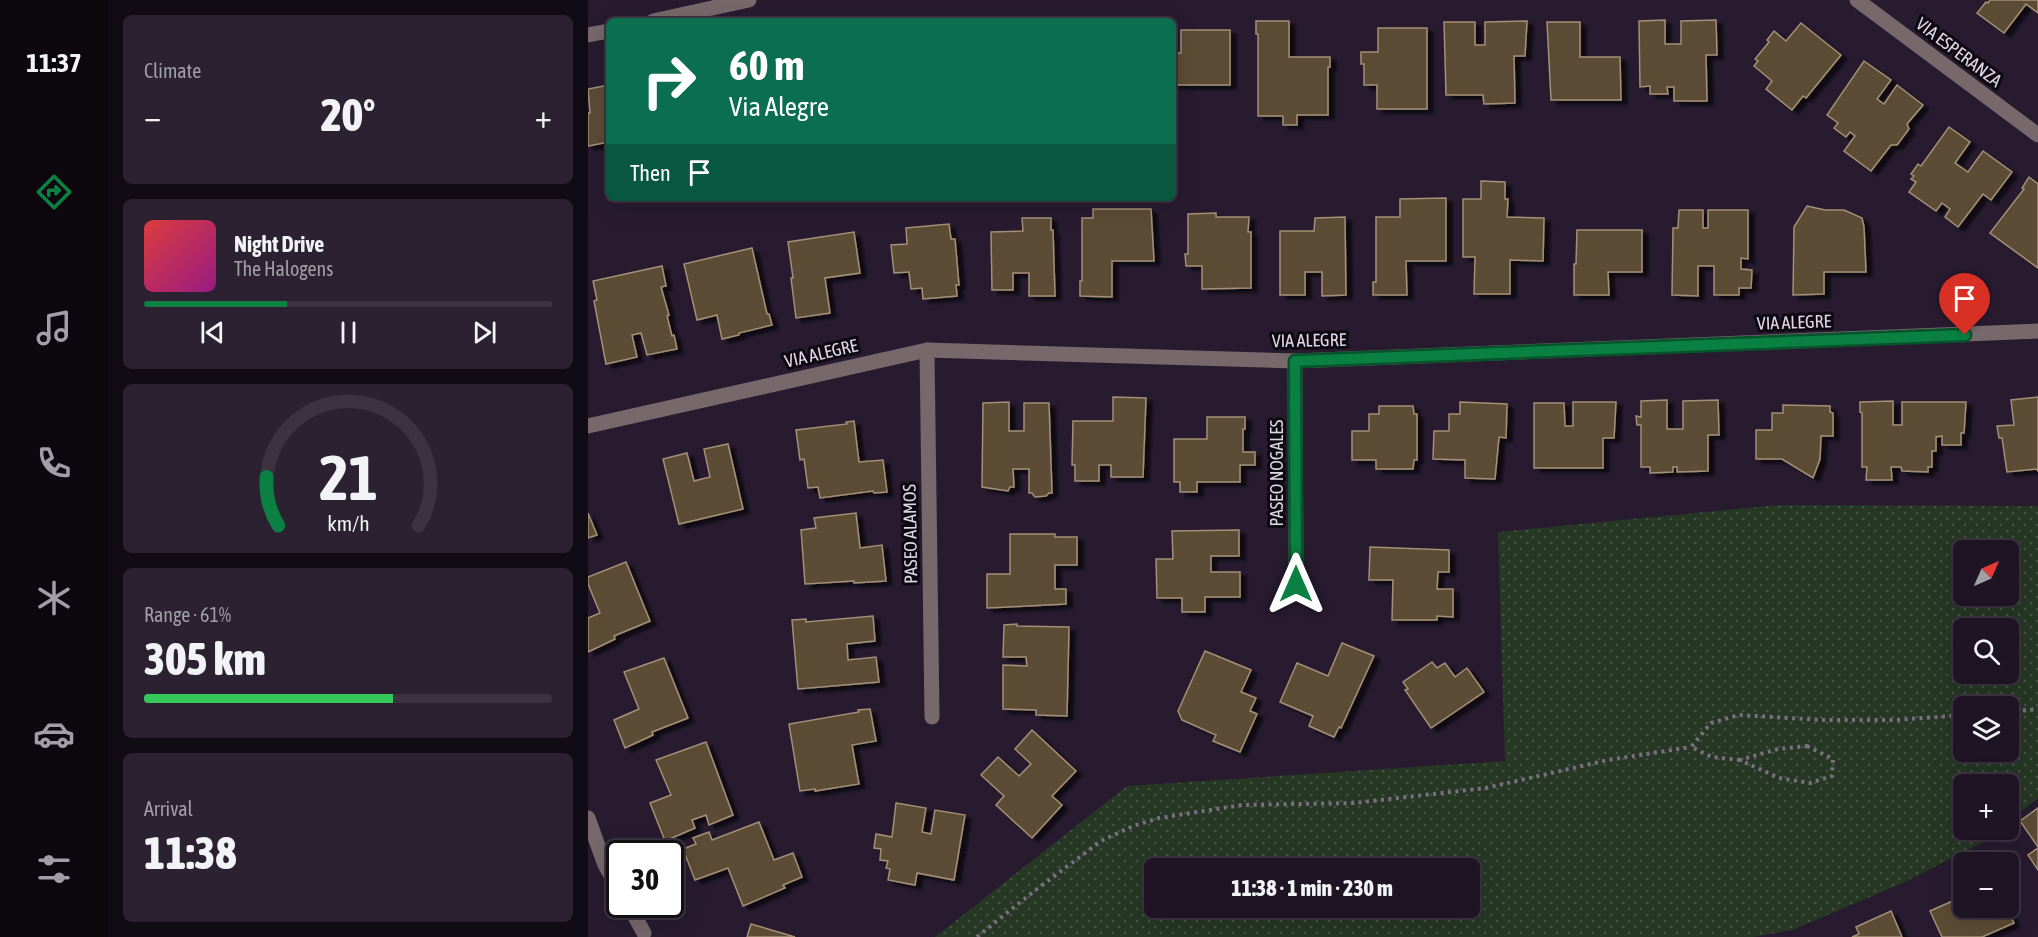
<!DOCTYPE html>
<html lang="en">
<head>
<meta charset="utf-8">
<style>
  :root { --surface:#1e1424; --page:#2b2131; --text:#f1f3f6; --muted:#a19ea6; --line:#3c3341; --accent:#0b8043 }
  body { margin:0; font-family:"Asap Condensed",sans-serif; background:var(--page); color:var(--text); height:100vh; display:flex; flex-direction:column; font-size:22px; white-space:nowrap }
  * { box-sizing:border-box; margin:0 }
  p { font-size:20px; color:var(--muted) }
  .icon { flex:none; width:33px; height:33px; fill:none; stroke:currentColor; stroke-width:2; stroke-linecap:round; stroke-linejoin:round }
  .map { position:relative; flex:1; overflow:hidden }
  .panel { display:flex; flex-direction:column; gap:15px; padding:15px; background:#100b14; width:480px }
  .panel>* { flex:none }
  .banner { position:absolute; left:18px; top:18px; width:570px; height:183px; border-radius:9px; box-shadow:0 6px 24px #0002,0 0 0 2px var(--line); background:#0b6e4f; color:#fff; overflow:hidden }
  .needle { width:39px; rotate:45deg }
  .controls { position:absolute; left:1365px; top:540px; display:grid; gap:12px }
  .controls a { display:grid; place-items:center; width:66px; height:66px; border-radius:9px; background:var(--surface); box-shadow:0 6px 24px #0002,0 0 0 2px var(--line); font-size:30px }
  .speed { position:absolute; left:18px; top:840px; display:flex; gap:12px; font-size:30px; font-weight:700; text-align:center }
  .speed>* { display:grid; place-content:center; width:78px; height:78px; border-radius:50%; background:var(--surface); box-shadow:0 6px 24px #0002,0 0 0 2px var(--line); line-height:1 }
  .speed .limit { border:3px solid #111; border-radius:9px; background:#fff; color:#111 }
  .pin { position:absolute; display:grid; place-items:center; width:51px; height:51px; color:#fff; margin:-62px -26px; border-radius:50% 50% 50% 0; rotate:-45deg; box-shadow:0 0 6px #0007 }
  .pin .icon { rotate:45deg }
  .me { position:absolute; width:66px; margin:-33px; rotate:0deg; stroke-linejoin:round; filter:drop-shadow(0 0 4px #0008) }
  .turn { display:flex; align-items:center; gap:21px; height:126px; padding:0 24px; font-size:27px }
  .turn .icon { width:78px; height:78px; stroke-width:2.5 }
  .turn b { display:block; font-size:42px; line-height:51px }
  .then { display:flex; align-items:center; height:57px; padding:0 24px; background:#0003; gap:12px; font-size:22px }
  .big { font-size:45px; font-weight:800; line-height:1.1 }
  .panel .widget { flex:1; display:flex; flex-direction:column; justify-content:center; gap:9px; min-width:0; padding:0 21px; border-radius:9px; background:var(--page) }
  .panel .dial { align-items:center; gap:0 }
  .dial svg { height:156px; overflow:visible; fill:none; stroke:var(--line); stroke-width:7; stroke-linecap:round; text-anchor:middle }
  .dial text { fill:var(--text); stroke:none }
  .song { display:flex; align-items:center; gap:18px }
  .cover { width:72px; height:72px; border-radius:9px; background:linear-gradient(135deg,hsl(0 70% 55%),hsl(310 70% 35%)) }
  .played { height:6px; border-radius:3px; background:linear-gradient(90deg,var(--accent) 35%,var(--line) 35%) }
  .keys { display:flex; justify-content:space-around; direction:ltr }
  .heat { display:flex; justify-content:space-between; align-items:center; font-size:33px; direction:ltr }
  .charge { height:9px; border-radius:4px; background:linear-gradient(90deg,#34c759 61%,var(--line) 0) }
  .trip { position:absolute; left:556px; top:858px; width:336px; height:60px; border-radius:9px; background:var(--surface); box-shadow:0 6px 24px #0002,0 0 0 2px var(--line); font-weight:800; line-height:60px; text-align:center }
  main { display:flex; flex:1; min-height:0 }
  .tabs { display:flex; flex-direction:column; width:108px; justify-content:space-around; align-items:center; background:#0c080e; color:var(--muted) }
  .tabs .icon { width:42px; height:42px }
  .tabs .current { color:var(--accent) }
  .tabs b { font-size:27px; color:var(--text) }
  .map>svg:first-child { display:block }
</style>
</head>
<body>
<main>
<nav class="tabs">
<b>11:37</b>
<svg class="icon current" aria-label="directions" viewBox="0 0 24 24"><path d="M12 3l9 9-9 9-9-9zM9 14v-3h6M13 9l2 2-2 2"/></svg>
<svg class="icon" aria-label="music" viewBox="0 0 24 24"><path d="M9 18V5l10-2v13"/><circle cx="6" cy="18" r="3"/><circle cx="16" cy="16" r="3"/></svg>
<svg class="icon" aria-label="phone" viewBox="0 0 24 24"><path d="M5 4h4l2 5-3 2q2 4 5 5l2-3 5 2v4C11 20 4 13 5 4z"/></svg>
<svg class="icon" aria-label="climate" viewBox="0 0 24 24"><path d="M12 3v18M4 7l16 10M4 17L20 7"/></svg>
<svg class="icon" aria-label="car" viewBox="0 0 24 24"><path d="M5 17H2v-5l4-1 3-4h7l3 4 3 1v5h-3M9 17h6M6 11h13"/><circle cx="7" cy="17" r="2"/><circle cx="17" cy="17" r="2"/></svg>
<svg class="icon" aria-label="filters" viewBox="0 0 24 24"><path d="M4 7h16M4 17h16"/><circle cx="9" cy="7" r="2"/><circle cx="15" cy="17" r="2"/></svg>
</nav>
<section class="panel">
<div class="widget"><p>Climate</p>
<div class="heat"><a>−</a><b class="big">20°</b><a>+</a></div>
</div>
<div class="widget">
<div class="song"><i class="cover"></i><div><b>Night Drive</b><p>The Halogens</p></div></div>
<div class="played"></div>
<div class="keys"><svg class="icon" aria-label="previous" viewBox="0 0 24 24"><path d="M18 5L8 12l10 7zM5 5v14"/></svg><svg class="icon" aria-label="pause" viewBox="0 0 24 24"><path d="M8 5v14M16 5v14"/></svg><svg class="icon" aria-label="next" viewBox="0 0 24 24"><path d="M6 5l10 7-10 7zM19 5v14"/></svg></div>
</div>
<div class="widget dial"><svg viewBox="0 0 100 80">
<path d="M14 69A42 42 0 1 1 86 69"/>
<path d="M14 69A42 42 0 0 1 8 44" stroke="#0b8043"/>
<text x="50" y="56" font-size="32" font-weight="700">21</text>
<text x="50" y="72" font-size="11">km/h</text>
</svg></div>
<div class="widget"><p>Range · 61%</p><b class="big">305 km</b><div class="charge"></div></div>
<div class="widget"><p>Arrival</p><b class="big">11:38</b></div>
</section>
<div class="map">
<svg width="1450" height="937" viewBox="0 0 1450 937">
  <defs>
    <pattern id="grass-dots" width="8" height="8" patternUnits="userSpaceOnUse" patternTransform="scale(1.5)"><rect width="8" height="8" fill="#263724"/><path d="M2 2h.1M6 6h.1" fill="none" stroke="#455344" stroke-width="1.8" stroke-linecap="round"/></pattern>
    <filter id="shadow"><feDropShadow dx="6" dy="4" stdDeviation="1.5" flood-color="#0009"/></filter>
  </defs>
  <rect width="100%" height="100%" fill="#281b30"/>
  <path fill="url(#grass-dots)" fill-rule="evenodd" d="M1190,505L1450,506V798L1421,822L1420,784H1376V830H1411L1395,842L1315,883L1204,930L1166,937H347L539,786L917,761L910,532ZM1376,550H1420V596H1376ZM1376,628H1420V674H1376ZM1376,706H1420V752H1376ZM882,868V908H567V868Z"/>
  <g fill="#5c4b34" stroke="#a39076" stroke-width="1.5" filter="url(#shadow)">
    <polygon points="1402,0 1450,0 1450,13 1438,4 1416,33 1389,13 1398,2 1400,3"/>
    <polygon points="1077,20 1077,44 1093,44 1093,21 1128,20 1129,55 1118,55 1119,101 1086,101 1086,87 1079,87 1080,94 1062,94 1062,86 1052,87 1051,21"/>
    <polygon points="668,21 701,21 701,57 742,57 742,67 740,67 740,115 709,115 709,125 695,125 695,116 670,116 670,34 668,34"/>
    <polygon points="939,21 937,56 926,56 927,103 896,104 895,95 858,95 856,22 887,22 887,45 897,45 897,22"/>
    <polygon points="959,22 992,22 992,57 1032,57 1033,100 963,100"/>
    <polygon points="1213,23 1253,55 1218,98 1215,96 1204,110 1178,89 1184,81 1166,66 1170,61 1167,59 1181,42 1179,40 1186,31 1198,41"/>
    <polygon points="790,28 839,28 839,109 789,109 789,85 776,85 776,64 773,64 773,52 790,52"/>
    <polygon points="593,30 642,30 642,85 585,85 585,53 593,53"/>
    <polygon points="1276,61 1303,80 1289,99 1296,104 1309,85 1335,105 1319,124 1321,129 1309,145 1303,145 1283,171 1256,151 1267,136 1262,132 1258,137 1246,128 1250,123 1239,115"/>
    <polygon points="21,85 21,142 0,146 0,113 2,113 0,89"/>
    <polygon points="1361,127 1382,142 1367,163 1380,172 1395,151 1424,172 1403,200 1395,194 1370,227 1357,217 1362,209 1354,203 1348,211 1321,192 1328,182 1323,179 1326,176 1323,174 1330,164 1333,166"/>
    <polygon points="1441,177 1450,184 1450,268 1402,233 1436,189 1434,188"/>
    <polygon points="893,181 917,182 917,199 920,199 919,217 956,218 955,261 922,260 922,294 886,294 887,257 875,257 875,199 893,199"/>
    <polygon points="858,198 858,261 818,261 819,295 785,295 785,282 788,282 788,217 812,217 812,199"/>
    <polygon points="1219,206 1237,210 1256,210 1274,218 1276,227 1278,272 1236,272 1236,294 1205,295 1206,227"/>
    <polygon points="505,209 563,209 566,261 524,261 524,297 492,296 492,281 494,281 494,218 505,218"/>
    <polygon points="1091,210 1115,210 1115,228 1120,228 1120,210 1160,210 1160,259 1153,258 1153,269 1164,270 1163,288 1151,288 1151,295 1126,295 1126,266 1110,266 1110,296 1084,295 1085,228 1090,228"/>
    <polygon points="628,213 628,217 661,217 660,232 663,232 663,288 614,289 614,266 598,266 597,254 600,254 600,214"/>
    <polygon points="757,217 758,295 734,296 734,272 717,272 717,295 692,295 692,231 726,231 727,218"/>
    <polygon points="434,218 463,218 463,230 465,230 467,296 441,296 441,273 425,273 425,290 404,290 403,232 435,231"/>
    <polygon points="361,224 363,239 367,239 371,285 368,285 369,296 335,299 334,288 323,289 321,272 306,273 303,245 319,244 318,228"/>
    <polygon points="989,230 1054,230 1054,272 1020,272 1021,295 986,295 986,264 988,264"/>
    <polygon points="266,232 272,273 237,278 242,313 208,318 203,278 205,278 200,242"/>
    <polygon points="164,248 179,314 181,314 184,325 151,333 151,335 134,339 129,315 109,320 96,264"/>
    <polygon points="74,266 78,286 73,287 81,315 79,316 84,336 86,335 89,349 59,355 53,333 44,335 49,357 18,364 6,301 9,300 5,281"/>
    <polygon points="525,397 558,398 555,477 523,477 523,465 511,465 511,481 487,481 487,465 484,465 485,421 525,421"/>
    <polygon points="1450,397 1450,471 1448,469 1419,472 1414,438 1411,438 1409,426 1426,425 1423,400"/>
    <polygon points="1079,400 1079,429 1095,429 1095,401 1130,400 1131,435 1120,435 1120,471 1089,472 1089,467 1085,467 1085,472 1062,473 1062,467 1053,467 1053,425 1049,425 1048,416 1053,417 1053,401"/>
    <polygon points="1305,401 1305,425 1314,425 1314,402 1378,402 1376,433 1373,433 1373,445 1354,445 1354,436 1348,437 1348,451 1344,451 1344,467 1340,467 1340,472 1314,471 1313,467 1303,467 1304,480 1278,480 1279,467 1274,467 1274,413 1272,412 1272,402"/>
    <polygon points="421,402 421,431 436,431 436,403 461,403 464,493 461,493 458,496 447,497 444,493 441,493 441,469 425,469 426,487 422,487 420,491 394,487 395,403"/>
    <polygon points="872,402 919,404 918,438 911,437 907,479 877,478 877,460 845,459 846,431 861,431 861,414 872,414"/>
    <polygon points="985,402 1028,402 1026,438 1015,438 1015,468 946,468 946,403 976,403 977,426 985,426"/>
    <polygon points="1195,405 1242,406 1242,412 1245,413 1245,436 1233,436 1232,459 1225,478 1194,459 1168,459 1168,430 1184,430 1184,413 1195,413"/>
    <polygon points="791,406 825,406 826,414 829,414 829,460 826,460 825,469 788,469 788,460 764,460 764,431 781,431 781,414 791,414"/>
    <polygon points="619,417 657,417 657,429 655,429 655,452 667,452 667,465 652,465 652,482 609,482 609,492 592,492 592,482 586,482 586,439 619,439"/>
    <polygon points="266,421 271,462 295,460 299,492 286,493 285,491 232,498 230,487 220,488 216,459 212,460 208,430 259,424 258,422"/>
    <polygon points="140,444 155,509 91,524 75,459 99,453 106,481 122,477 116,449"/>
    <polygon points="0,513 9,535 0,538"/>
    <polygon points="268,513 272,548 294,545 298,581 266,583 266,581 217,584 213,530 228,528 226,518"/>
    <polygon points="651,530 651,556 623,556 623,572 652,572 652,597 617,597 617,612 594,612 594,598 569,598 568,559 585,559 584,531"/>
    <polygon points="422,534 467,534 467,537 489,537 489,565 467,565 467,589 478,589 478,604 399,608 399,574 422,574"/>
    <polygon points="782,547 861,550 861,572 850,572 849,589 865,589 865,617 849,616 849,620 804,620 805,580 781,580"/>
    <polygon points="38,562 62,621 26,636 27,639 0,652 0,618 12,613 0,584 0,577"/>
    <polygon points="285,616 287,641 259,644 260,660 288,657 291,682 210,689 204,620 218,619 218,622"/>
    <polygon points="429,624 429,626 481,627 479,716 448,715 448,710 415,709 415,665 439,666 438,657 415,657 416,625"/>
    <polygon points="754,643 786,656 753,728 751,727 746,737 721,726 725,716 692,702 709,663 740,676"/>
    <polygon points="617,651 663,670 653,692 668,698 662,711 669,714 652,752 625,741 628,735 594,720 590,711"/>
    <polygon points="76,658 100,718 64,732 65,735 37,748 26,720 51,709 36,672"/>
    <polygon points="844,662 849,668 857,663 867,677 879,668 896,692 843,728 817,690 820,689 815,682"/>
    <polygon points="282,709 288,741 264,745 271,784 227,791 227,789 212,791 201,724 271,712 270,710"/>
    <polygon points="444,730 488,771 464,796 474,805 444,838 408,805 416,796 393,775 410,757 431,776 443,764 427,749"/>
    <polygon points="118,742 145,815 121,825 118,815 104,820 107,828 77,841 62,803 83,795 68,760"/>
    <polygon points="308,803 338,808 334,832 343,834 347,810 377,815 366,880 329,873 327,885 300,880 302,869 298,868 300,861 292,860 293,849 286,848 288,834 304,837"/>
    <polygon points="1450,808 1450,847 1432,821"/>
    <polygon points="171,822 186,860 205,853 214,877 195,885 197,888 155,906 140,868 107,880 95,849 108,844 105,838 121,832 124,840"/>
    <polygon points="1450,848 1450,870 1440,855"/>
    <polygon points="1376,896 1376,908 1419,908 1426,923 1394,937 1354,937 1342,911"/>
    <polygon points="1303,911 1314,937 1264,937 1271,934 1268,927"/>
    <polygon points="163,924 207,937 159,937"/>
  </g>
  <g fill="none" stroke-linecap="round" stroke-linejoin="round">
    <g stroke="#7b7082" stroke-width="4" stroke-dasharray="3 4.5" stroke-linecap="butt">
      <polyline points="1420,712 1450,709"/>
      <polygon points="1219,746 1245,759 1244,776 1222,783 1191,778 1152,760 1190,749"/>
      <polyline points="1152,760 1124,757 1103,747 1123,723 1151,715 1233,720 1308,720 1376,715"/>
      <polyline points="389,937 445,892 513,841 545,826 571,818 654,805 766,803 898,788 1020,760 1103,747"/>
    </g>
    <g stroke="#76686b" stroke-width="15">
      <polyline points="1269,0 1450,135"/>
      <polyline points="65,21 161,0"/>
      <polyline points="0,35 21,31"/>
      <polyline points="339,350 344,717"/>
      <polyline points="707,361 708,584"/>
      <polyline points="0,426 339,350 707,361 1450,331"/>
      <polyline points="0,818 17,865 32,891"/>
      <polyline points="40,904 56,933"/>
    </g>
  </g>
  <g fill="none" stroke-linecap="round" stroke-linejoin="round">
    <defs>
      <polyline id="route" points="708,584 707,361 1377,335"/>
    </defs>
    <use href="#route" stroke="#07532c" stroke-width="15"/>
    <use href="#route" stroke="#0b8043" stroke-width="10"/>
  </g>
  <g text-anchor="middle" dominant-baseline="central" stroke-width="6" stroke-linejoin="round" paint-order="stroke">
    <g font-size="18" fill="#e0d8e6" stroke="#0e0812">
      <text transform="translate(1371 52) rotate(37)">VIA ESPERANZA</text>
      <text transform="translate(1206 322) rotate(-2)">VIA ALEGRE</text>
      <text transform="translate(721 340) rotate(-1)">VIA ALEGRE</text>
      <text transform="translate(233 353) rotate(-13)">VIA ALEGRE</text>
      <text transform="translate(688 473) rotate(-90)">PASEO NOGALES</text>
      <text transform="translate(322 534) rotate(-91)">PASEO ALAMOS</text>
    </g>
  </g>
</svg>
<div class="controls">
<a><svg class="needle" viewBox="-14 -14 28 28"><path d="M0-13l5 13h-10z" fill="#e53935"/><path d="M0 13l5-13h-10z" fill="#a19ea6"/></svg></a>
<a><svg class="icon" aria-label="search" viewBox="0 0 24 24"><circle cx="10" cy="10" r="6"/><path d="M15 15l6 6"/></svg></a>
<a><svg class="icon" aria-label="layers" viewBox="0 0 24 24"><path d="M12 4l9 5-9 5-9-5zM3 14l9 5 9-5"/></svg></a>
<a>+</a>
<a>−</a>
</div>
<div class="speed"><div class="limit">30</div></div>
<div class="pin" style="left:1377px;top:335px;background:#d93025"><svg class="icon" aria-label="arrive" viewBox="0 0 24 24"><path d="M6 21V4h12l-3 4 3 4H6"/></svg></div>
<svg class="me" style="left:708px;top:584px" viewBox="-20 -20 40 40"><path d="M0-17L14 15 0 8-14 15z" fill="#0b8043" stroke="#fff" stroke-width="4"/></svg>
<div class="trip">11:38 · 1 min · 230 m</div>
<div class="banner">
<div class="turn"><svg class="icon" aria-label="right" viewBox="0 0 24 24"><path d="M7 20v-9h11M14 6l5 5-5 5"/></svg><div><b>60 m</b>Via Alegre</div></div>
<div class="then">Then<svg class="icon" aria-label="arrive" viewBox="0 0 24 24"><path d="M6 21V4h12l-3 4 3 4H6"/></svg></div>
</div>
</div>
</main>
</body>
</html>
